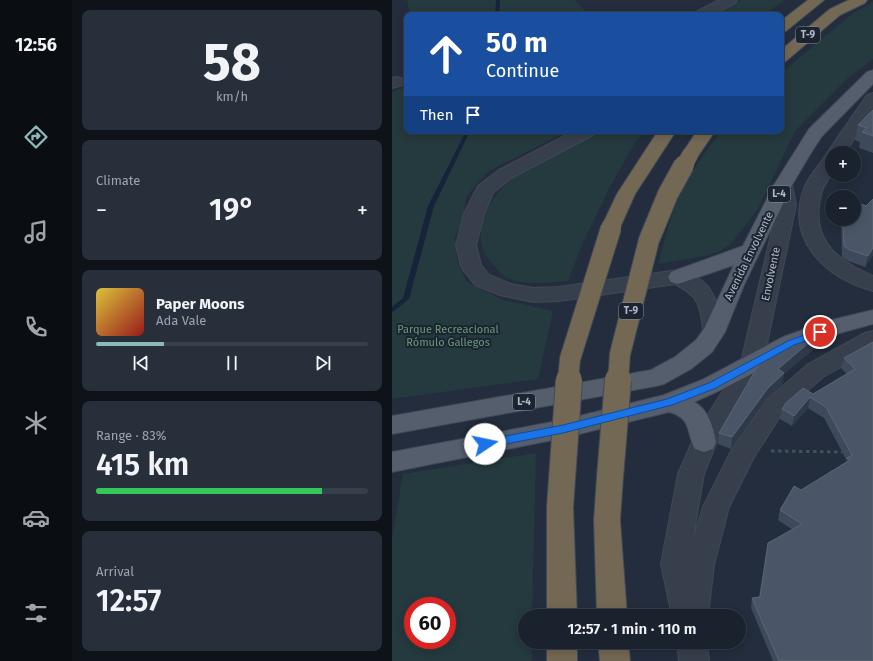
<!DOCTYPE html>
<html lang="en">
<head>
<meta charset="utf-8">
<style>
  :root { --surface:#1a222e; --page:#272f3a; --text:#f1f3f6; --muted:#9fa4aa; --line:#383f4a; --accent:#8bbbb9 }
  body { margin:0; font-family:"Fira Sans",sans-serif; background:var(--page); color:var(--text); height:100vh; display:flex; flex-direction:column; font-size:15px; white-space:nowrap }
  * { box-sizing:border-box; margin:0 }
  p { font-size:13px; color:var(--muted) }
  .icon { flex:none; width:22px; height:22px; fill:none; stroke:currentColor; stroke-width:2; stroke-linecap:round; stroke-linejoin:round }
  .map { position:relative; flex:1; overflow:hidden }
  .drawer { display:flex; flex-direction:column; gap:10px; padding:10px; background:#0e1319; width:320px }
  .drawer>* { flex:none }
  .top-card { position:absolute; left:12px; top:12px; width:380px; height:122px; border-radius:8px; box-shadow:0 2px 10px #0003,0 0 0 1px var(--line); background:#1a4fa0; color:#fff; overflow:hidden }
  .fabs { position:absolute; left:433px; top:146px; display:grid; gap:8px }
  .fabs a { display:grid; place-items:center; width:36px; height:36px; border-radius:50%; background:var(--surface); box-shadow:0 2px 10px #0003,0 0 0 1px var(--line); font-size:20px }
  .speed { position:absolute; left:12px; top:597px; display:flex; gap:8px; font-size:20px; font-weight:700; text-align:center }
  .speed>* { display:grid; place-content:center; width:52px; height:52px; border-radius:50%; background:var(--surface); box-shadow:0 2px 10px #0003,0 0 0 1px var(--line); line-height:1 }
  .speed .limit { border:6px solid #d22; background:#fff; color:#111 }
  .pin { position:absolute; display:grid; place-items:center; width:34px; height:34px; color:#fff; margin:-17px; border:2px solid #fff; border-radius:50%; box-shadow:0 1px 4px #0007 }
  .me { position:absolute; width:44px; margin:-22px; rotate:79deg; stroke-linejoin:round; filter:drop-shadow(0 0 3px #0008) }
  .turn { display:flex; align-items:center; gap:14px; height:84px; padding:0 16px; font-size:18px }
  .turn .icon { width:52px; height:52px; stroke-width:2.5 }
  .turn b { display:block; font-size:28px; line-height:34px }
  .then { display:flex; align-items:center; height:38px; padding:0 16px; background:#0003; gap:8px; font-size:15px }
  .big { font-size:30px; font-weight:600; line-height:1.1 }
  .drawer .tile { flex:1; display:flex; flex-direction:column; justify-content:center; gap:6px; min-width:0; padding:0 14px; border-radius:8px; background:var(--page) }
  .drawer .dial { align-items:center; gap:0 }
  .dial b { font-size:52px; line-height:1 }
  .song { display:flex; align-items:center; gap:12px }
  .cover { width:48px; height:48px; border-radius:6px; background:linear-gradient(135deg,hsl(50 70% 55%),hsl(0 70% 35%)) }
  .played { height:4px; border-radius:2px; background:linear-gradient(90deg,var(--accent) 25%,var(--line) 25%) }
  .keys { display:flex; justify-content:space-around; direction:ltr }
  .heat { display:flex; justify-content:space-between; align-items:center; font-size:22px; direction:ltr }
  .charge { height:6px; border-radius:3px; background:linear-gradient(90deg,#34c759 83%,var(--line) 0) }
  .trip { position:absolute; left:126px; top:609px; width:228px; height:40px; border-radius:20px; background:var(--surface); box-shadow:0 2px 10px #0003,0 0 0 1px var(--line); font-weight:600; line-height:40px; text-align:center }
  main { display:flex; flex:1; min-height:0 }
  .tab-bar { display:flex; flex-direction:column; width:72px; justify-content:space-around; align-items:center; background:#0a0e12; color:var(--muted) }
  .tab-bar .icon { width:28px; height:28px }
  .tab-bar .current { color:var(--accent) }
  .tab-bar b { font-size:18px; color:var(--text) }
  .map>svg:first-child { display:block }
</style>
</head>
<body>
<main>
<nav class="tab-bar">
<b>12:56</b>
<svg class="icon current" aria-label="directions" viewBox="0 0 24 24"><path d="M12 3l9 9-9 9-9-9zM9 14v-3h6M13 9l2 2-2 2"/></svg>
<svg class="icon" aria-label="music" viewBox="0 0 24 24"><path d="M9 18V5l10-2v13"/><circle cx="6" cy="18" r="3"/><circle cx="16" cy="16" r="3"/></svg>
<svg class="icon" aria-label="phone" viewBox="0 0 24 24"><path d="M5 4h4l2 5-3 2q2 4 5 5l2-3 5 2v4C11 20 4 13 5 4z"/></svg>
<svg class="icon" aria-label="climate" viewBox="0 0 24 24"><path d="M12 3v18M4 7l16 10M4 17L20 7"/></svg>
<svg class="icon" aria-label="car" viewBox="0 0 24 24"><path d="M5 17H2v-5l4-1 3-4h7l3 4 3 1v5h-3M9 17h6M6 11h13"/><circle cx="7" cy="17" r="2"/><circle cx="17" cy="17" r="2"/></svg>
<svg class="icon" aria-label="filters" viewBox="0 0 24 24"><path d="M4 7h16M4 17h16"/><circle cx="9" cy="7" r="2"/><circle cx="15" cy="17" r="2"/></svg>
</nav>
<section class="drawer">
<div class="tile dial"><b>58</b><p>km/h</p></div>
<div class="tile"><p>Climate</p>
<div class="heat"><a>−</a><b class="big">19°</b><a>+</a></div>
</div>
<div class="tile">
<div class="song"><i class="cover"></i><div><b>Paper Moons</b><p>Ada Vale</p></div></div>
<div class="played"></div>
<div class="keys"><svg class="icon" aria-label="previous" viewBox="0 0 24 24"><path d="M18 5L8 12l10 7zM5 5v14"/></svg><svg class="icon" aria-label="pause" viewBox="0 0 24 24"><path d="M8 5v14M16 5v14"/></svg><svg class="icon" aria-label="next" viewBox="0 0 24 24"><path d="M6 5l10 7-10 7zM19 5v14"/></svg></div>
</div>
<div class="tile"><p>Range · 83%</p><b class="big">415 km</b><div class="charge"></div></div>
<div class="tile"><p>Arrival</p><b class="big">12:57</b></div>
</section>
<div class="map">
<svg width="481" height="661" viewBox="0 0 481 661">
  <rect width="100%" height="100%" fill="#232d3d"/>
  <g fill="#253a3e" fill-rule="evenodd">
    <polygon points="15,0 183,0 197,15 18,15"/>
    <polygon points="350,0 392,0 373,15 318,15"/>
    <path d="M481,2V59L456,78L403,131L366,209L339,244L328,251L313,256L266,264C273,240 279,213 290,190C301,169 315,150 329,131H389V73L460,14Z"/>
    <polygon points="15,87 15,131 173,131 164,137 97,171 84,184 74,198 71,218 63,237 65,260 75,282 111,300 161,311 146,379 0,399 0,92"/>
    <path d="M210,131H253L244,141L218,187L192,240L176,281C156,282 135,286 115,278C109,275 104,268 100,263C97,259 92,255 91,250C82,223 101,194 121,178Z"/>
    <path d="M144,453L140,616H133V642H140V661H0V539L11,474ZM21,606H55V640H21Z"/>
  </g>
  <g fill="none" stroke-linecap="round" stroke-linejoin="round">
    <g fill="#16233b" fill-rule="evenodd">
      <polygon points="104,0 108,0 107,15 103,15"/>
      <polygon points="74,131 78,131 42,206 17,299 2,311 0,312 0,307 11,298 36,206"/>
    </g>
    <defs>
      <g id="minor">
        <polygon points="327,0 345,0 343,3 320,15 302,15 304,12"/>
        <polygon points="5,77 11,79 13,82 11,85 0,88 0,78"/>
        <path d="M481,93V110L453,153H440C440,158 442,167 440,172C438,178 432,184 430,191C417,237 441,259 481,276V291C432,277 392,239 413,186C418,175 427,165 434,155H436L435,153L475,95Z"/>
        <path d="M182,131H204L201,135L119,178L101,193L92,214L84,245L89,265L97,275L119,284L141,288L167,287L286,270C314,278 320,288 329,314C332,322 334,330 330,337L322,340L314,337C311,332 311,328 310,322C307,300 302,294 283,284L167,301L141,302L108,295L83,285L72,271L69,266L64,245L72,214L86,186L107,170Z"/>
        <polygon points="391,179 397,181 400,185 404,205 371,363 324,444 312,474 300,543 311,507 339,451 375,400 415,365 473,333 481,331 481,349 431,377 391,412 362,457 337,507 322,565 316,616 280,616 269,564 286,474 303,435 349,362 386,205 382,185 385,181"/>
      </g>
      <polygon id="tertiary" points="285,642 315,642 317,661 287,661"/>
      <g id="primary">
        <polygon points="481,70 481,84 430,136 417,156 400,185 352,285 333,332 320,352 299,369 272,384 264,386 0,434 0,416 259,370 283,357 304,340 312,329 342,265 286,284 279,282 276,277 279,272 351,246 382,185 417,129 475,72"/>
        <path d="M481,310V324C455,331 429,337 406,349C371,367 338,387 302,402C317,410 321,427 324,442L321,449L312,452L303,449C294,432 300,418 277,412L171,438L0,472V452L171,420L272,395L312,379L391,337L435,321Z"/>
      </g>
      <g id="motorway">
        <polygon points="416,0 432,0 394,31 389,32 389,21"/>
        <polygon points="457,0 475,0 473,3 448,15 394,61 389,63 389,50 438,9"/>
        <polygon points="266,131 284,131 243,194 226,232 219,234 212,232 209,228 225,194"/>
        <polygon points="305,131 323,131 304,159 298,160 292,159 289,155"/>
        <polygon points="218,467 227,470 231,477 228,520 235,616 205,616 202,520 205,477 209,470"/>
        <polygon points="168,496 177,499 181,507 185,616 155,616 155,507 159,499"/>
        <rect x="155" y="642" width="30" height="19"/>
        <polygon points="206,642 236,642 238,661 208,661"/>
      </g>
    </defs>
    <use href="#minor" stroke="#404856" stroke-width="2"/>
    <use href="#tertiary" stroke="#404856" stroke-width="2"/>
    <use href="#primary" stroke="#404856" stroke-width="2"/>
    <use href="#motorway" stroke="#424a58" stroke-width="2"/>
    <polyline stroke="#3e5356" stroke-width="3" stroke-dasharray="3.5 3.5" stroke-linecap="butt" points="379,451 452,452"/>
    <use href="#minor" fill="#373f4d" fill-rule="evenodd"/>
    <use href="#tertiary" fill="#373f4d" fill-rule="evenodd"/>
    <use href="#primary" fill="#555e6d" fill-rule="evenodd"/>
    <use href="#motorway" fill="#736853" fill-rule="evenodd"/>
    <defs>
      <polyline id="motorway-bridge-far2" points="292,166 298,155"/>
      <g id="motorway-bridge-far1">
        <polyline points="176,381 178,359 219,228"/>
        <polyline points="226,381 228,354 257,240 276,194 292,165"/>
      </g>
      <g id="motorway-bridge">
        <polyline points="218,477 226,380"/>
        <polyline points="168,507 177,380"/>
      </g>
    </defs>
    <use href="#motorway-bridge-far2" stroke="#424a58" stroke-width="17" stroke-linecap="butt"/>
    <use href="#motorway-bridge-far1" stroke="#424a58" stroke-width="22" stroke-linecap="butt"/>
    <use href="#motorway-bridge" stroke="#424a58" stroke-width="28" stroke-linecap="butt"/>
    <use href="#motorway-bridge-far2" stroke="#736853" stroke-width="16"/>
    <use href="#motorway-bridge-far1" stroke="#736853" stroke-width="20"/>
    <use href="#motorway-bridge" stroke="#736853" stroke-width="26"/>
  </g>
  <g fill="#3e495b">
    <polygon points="481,110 481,153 467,148 468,142 463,140 466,125"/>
    <polygon points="449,219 462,219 481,255 473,267 456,261 450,257"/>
    <polygon points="432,340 392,374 390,385 374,399 339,449 326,444 327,433 370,359"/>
    <polygon points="481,342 481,661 381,661 359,608 360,598 367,597 376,543 401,530 386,520 388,510 409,490 454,462 455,461 432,418 416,408 400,426 388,419 390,409 421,394 455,374 449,368 452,358"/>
  </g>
  <g fill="#2e394a">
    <polygon points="481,248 481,255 473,267 476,256"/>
    <polygon points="434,328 432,340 392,374 390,385 374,399 339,449 340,437 386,369"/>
    <polygon points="418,397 416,408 400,426 402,416"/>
  </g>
  <g fill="#4a5667" stroke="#5a6576">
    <polygon points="481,110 481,136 470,132 475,128 466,125"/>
    <polygon points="481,199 481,248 476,256 458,250 452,246 451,219 462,219 462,201 474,206"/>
    <polygon points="434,328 386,369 392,373 376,388 340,437 327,433 370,359 409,339"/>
    <polygon points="481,342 481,661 387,661 360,598 368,597 376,543 410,524 388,510 402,486 409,490 458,460 455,458 460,455 434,407 418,397 402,416 390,409 394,403 411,388 421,394 463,369 452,358"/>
  </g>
  <polygon fill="#1a73e8" stroke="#114b97" points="428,329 432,330 433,332 432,334 402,345 324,388 280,405 171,433 93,448 90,447 88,444 90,441 93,440 171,425 275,399 317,383 396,341"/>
  <g text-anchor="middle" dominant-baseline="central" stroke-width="4" stroke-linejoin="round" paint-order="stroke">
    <g fill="#1c2432" stroke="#858d9b" stroke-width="1">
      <rect x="404" y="27" width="24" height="16" rx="3"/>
      <rect x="376" y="186" width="22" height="16" rx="3"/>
      <rect x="227" y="303" width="24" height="16" rx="3"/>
      <rect x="121" y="394" width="22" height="16" rx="3"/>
    </g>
    <g font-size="10" font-weight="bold" fill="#b2bac8">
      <text x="416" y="35">T-9</text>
      <text x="387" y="194">L-4</text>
      <text x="239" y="311">T-9</text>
      <text x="132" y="402">L-4</text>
    </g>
    <g font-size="11" fill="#b2bac8" stroke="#1c2432">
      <text transform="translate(357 256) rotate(-64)">Avenida Envolvente</text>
      <text transform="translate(379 274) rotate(-78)">Envolvente</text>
    </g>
    <g font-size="11" fill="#699a76" stroke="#1c2432">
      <text x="56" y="329">Parque Recreacional<tspan x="56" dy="13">Rómulo Gallegos</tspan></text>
    </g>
  </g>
</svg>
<div class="fabs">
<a>+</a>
<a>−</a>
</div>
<div class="speed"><div class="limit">60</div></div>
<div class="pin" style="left:428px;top:332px;background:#d93025"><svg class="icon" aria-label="arrive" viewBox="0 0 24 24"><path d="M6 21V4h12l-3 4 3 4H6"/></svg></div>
<svg class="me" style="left:93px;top:444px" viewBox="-20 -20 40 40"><circle r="19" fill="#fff"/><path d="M0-13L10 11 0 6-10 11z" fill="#1a73e8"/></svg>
<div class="trip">12:57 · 1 min · 110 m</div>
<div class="top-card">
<div class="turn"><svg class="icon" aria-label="ahead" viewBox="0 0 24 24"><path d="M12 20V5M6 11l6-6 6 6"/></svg><div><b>50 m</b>Continue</div></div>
<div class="then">Then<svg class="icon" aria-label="arrive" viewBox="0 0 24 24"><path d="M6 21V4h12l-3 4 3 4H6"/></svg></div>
</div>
</div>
</main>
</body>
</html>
